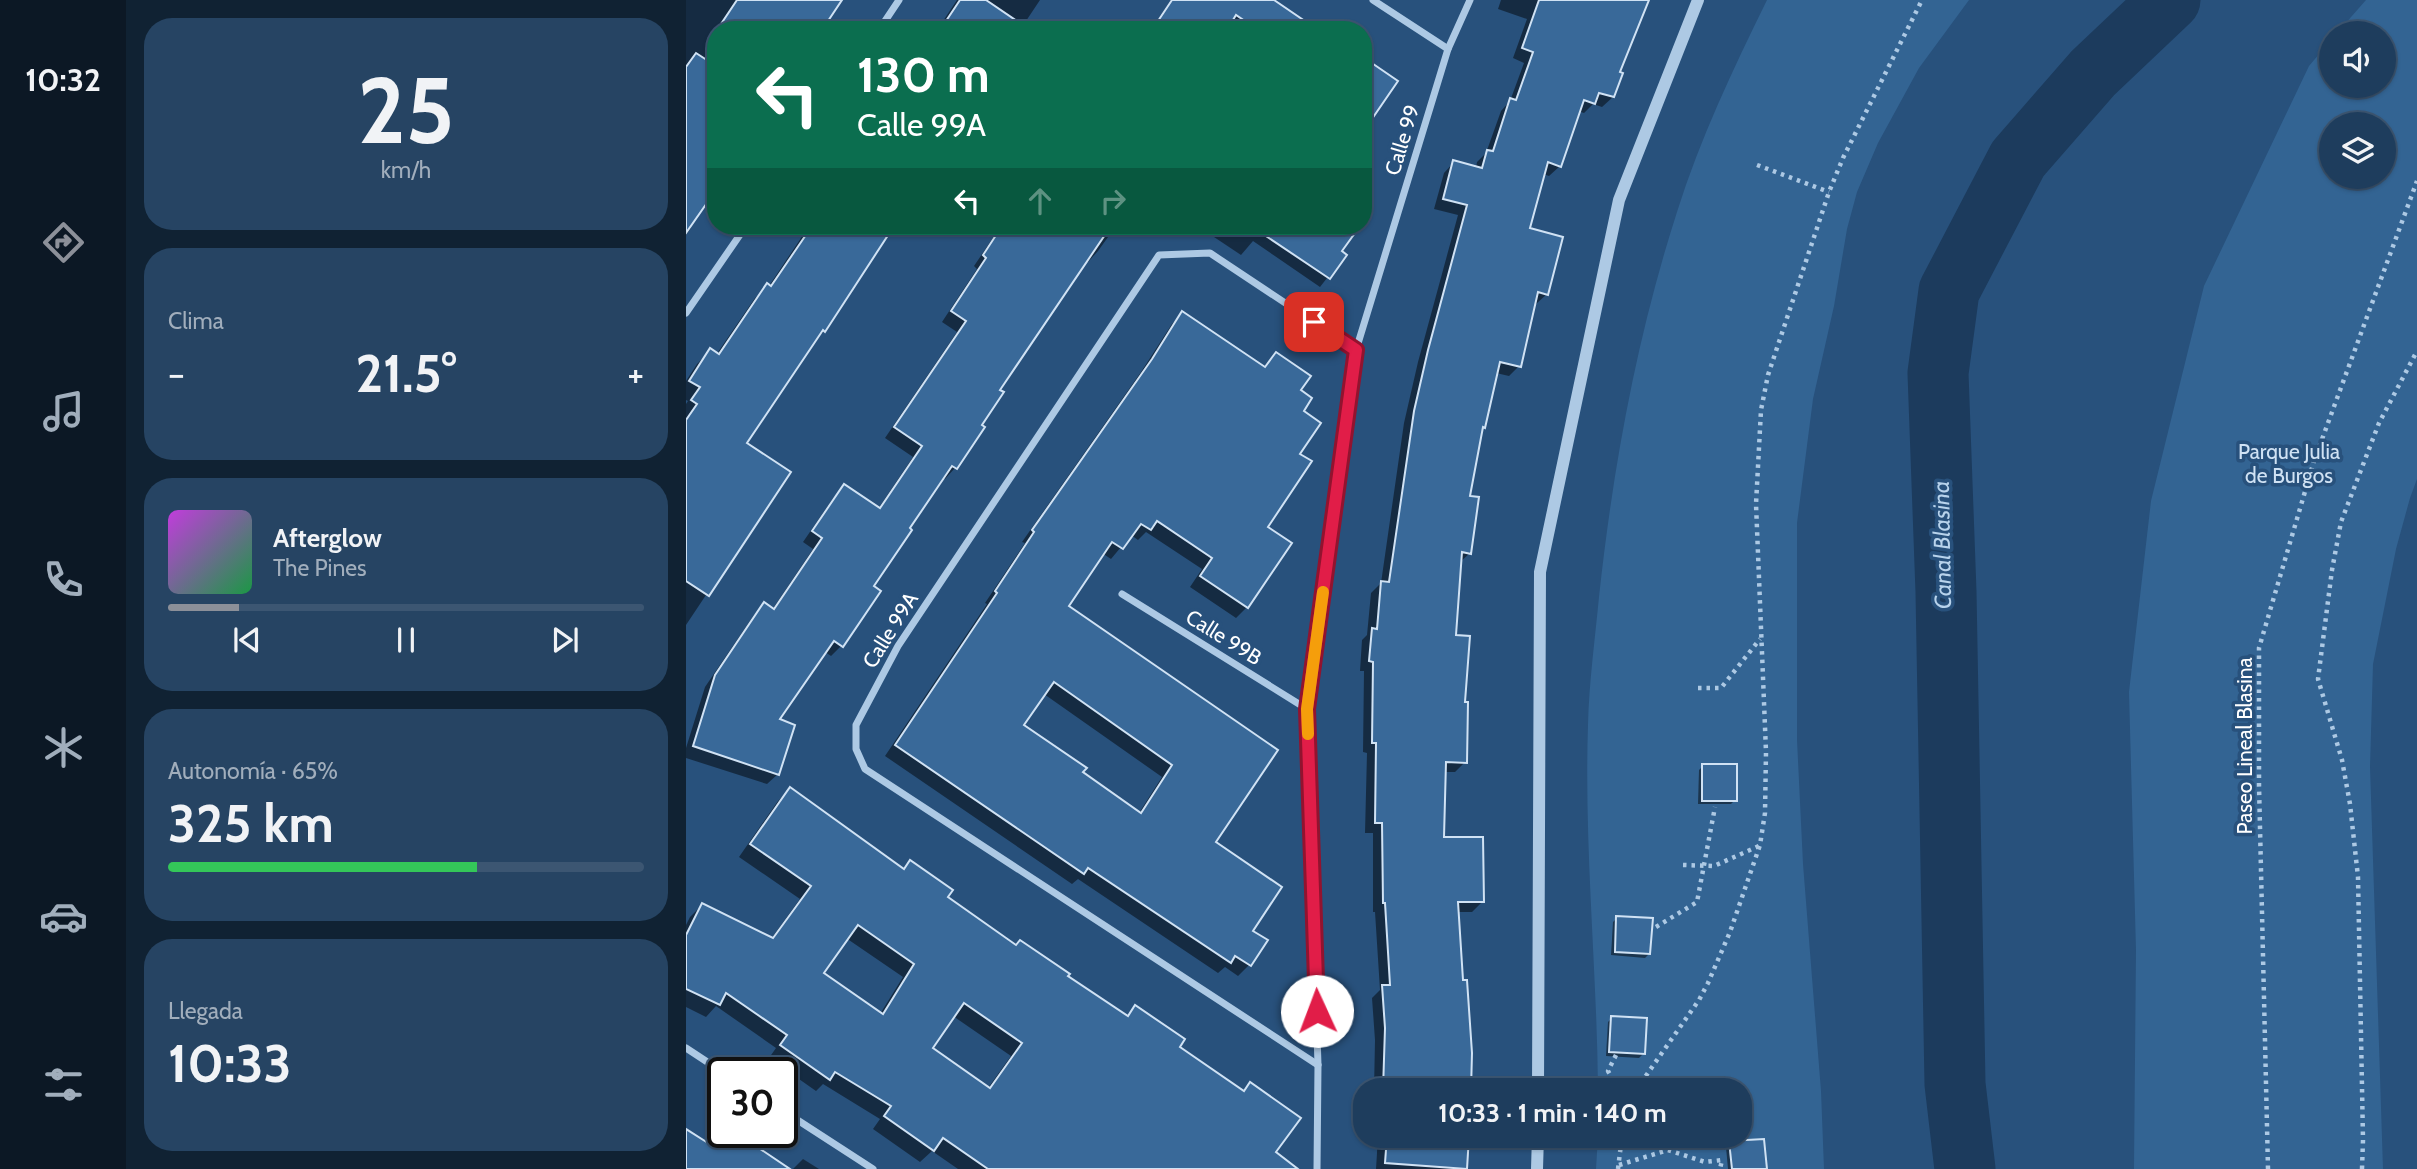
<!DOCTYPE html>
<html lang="es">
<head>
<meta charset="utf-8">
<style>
  :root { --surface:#1e3d5d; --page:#264463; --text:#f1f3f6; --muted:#a1aebc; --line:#3c5672; --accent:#8c9099 }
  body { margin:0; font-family:Cabin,sans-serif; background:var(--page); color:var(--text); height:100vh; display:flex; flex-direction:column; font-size:26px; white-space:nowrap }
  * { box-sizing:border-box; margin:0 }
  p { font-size:23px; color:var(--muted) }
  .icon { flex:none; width:38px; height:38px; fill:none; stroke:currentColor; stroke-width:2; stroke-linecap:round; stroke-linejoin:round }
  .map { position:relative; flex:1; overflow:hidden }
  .details { display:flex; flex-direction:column; gap:18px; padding:18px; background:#102233; width:560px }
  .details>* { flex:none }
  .guide { position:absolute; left:21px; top:21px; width:665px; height:214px; border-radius:28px; box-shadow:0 2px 5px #0004,0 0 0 2px var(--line); background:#0b6e4f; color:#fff; overflow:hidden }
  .buttons { position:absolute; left:1633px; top:21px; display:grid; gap:14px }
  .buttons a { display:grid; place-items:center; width:77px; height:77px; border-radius:50%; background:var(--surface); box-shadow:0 2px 5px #0004,0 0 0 2px var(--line); font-size:35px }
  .speed { position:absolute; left:21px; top:1057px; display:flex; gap:14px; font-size:35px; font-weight:700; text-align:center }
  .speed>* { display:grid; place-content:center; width:91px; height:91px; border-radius:50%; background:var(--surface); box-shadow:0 2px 5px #0004,0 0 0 2px var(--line); line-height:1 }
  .speed .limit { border:4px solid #111; border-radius:10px; background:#fff; color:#111 }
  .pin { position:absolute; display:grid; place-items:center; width:60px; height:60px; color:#fff; margin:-30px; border-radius:14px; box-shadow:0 4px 10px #0006 }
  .me { position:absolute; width:77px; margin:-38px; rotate:358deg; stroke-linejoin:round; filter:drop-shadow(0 0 5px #0008) }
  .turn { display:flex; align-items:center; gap:24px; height:147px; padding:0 35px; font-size:32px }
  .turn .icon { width:91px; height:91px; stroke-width:2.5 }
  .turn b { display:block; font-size:49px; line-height:60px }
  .lanes { display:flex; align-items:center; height:66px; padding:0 35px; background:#0003; justify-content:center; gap:35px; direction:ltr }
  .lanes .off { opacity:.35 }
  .big { font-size:52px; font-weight:700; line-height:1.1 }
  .details .card { flex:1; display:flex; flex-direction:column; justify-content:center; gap:10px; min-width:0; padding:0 24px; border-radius:28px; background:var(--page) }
  .details .dial { align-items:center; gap:0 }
  .dial b { font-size:91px; line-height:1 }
  .song { display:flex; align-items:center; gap:21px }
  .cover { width:84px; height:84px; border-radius:10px; background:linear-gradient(135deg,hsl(290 70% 55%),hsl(140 70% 35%)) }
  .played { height:7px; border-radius:4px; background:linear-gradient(90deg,var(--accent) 15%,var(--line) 15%) }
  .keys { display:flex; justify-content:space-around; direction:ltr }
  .heat { display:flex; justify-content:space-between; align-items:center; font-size:38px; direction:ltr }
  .charge { height:10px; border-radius:5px; background:linear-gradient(90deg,#34c759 65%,var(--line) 0) }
  .trip { position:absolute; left:667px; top:1078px; width:399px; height:70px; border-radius:28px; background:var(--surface); box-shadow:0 2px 5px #0004,0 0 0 2px var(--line); font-weight:700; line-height:70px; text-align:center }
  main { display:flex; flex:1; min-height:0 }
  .tabs { display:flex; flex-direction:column; width:126px; justify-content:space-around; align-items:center; background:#0c1825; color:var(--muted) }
  .tabs .icon { width:49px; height:49px }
  .tabs .active { color:var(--accent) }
  .tabs b { font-size:32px; color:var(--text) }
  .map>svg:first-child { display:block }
</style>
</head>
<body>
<main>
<nav class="tabs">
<b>10:32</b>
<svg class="icon active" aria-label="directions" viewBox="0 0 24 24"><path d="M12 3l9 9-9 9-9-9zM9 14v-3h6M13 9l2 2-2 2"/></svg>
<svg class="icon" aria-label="music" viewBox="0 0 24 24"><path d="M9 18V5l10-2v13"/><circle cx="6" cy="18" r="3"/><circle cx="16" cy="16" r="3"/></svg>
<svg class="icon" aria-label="phone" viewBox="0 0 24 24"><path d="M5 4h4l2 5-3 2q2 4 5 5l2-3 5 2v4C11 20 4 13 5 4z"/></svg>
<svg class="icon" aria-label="climate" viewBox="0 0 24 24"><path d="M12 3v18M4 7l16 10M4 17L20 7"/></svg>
<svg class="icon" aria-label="car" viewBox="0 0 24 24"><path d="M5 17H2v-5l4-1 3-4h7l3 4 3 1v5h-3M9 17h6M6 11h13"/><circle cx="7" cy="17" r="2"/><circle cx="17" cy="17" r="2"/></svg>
<svg class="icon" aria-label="filters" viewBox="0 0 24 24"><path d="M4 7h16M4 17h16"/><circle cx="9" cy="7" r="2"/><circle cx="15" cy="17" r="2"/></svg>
</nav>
<section class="details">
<div class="card dial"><b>25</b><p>km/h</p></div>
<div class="card"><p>Clima</p>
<div class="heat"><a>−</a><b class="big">21.5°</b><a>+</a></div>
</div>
<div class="card">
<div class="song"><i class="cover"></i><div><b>Afterglow</b><p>The Pines</p></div></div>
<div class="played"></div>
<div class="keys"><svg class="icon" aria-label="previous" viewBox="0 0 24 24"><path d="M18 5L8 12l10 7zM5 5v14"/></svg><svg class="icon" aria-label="pause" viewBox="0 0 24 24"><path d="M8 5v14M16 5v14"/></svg><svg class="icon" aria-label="next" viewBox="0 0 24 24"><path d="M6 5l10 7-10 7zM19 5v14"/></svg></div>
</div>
<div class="card"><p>Autonomía · 65%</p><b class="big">325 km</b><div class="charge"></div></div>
<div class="card"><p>Llegada</p><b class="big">10:33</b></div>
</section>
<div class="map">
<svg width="1731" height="1169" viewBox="0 0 1731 1169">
  <rect width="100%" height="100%" fill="#28517c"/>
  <g fill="#336493" fill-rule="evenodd">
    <path d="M1081,0H1283L1233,68L1192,143L1171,192L1161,229L1148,306L1127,399L1111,523V740L1117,864L1135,1091L1138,1169H910L912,1136H1054V1090H912C911,968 898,847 902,725C903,683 909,639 913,597C927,467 951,336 991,212C1014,139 1047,69 1081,0Z"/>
    <path d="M1680,0H1731V479L1724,498L1710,549L1687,664L1684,767L1697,1169H1448L1450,950L1443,692L1465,501L1518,286L1623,66L1645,40V86H1698V33H1651ZM1645,124H1698V177H1645Z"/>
  </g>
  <g fill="#0007" fill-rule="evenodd">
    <polygon points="0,0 50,0 59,6 63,0 154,0 133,30 30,30 30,187 2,227 5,228 0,235"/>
    <polygon points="271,0 354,0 336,27 341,30 251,30"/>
    <polygon points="485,0 587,0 632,30 465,30"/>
    <polygon points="815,0 960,0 932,73 927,97 916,107 907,104 898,113 892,111 874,166 863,176 857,174 842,229 861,294 850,304 847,303 833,366 823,376 810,373 798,427 794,431 782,498 784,553 773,563 768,636 777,704 779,762 769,772 758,772 757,838 796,902 786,912 771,912 775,982 785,1053 783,1090 688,1090 689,1040 686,998 694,990 689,912 687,912 687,833 679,833 681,753 677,752 678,671 674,671 676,640 681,635 685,593 695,583 718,423 732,362 772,215 748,209 758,173 768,162 790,168 791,162 800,153 815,111 824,101 838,63 827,58 841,19 812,9"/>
    <polygon points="116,226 207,226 138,331 126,343 58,444 102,472 0,625 0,404 2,401 0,400 0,381 11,364 24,351 30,355 69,298 83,286 121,229"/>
    <polygon points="315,226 430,226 412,251 402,262 400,260 312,390 294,425 297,427 269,468 259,479 256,477 221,529 185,587 155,646 145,656 139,652 92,720 92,774 81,784 0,758 0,748 19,687 68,615 78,604 86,610 127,549 117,542 148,497 158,486 192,509 227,457 199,438 271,332 256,322 291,269 288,266"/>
    <polygon points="481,226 658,226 654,252 659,255 634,287 567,241 555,255 516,229"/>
    <path d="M496,313L577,368L590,354L613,391L615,412L612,454L580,527L561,607L550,618L504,587L516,569L460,532L452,540L445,535L425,559L416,553L380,606L590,751L527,843L565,931L580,941L563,965L552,976L539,967L532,973L392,879L386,884L199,756L301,604L299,603L339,543L336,542L455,372L486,324ZM358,694L476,777L453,813L395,773L336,726Z"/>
    <polygon points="1017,766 1049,800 1045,804 1012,804 1013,770"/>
    <path d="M104,789L216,870L224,862L259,898L329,947L380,977L440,1017L450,1007L491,1048L557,1092L565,1084L587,1153L607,1169H272L246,1151L234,1162L187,1129L194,1119L137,1084L130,1091L83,1058L90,1048L30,1006L20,1017L0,1007V925L4,917L16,905L85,939L114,899L53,857L92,801ZM160,938L217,977L194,1014L136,973ZM267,1016L325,1056L302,1088L244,1048Z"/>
    <polygon points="931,918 963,954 959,958 925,955 927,922"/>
    <polygon points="926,1018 957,1054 953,1058 920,1056 922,1022"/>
    <polygon points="692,1136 780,1136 778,1169 690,1169"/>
    <polygon points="1044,1143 1079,1169 1042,1169 1040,1147"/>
    <polygon points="117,1159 133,1169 107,1169"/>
  </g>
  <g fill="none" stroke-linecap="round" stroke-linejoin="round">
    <polyline stroke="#1c3b5d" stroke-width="61" points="1279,1169 1269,1084 1260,592 1252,373 1263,291 1332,159 1407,73 1484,0"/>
  </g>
  <g fill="#396999" stroke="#d0e2f4" stroke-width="2" fill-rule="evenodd">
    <polygon points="51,0 156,0 136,30 31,30"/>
    <polygon points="274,0 300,0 344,30 254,30"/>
    <polygon points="486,0 588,0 632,30 572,30 550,15 541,30 466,30"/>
    <polygon points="853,0 963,0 934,72 937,73 928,97 913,93 909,104 898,100 875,167 862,162 844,228 877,237 862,295 852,292 835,367 814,362 799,428 797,427 784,496 793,497 785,554 776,552 770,635 784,636 779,702 782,702 781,763 760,762 758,837 797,837 798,902 772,902 777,980 781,980 786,1053 785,1090 697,1090 699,1028 696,985 704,985 699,903 697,903 696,823 689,823 690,743 686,743 687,662 683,661 686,628 691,629 695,581 703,582 728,411 742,350 781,205 757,199 767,160 796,168 801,150 807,151 824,98 830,100 847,52 836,48"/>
    <polygon points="10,53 30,66 30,190 0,233 0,67"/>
    <polygon points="677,57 712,81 677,132"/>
    <polygon points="126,226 208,226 139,332 137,330 61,443 105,472 23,596 0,581 0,420 11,404 5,400 14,387 3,381 24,348 33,354 81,283 85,286"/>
    <polygon points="316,226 425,226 314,390 318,392 296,425 299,427 271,469 266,466 224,528 226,530 188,586 195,591 157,647 148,641 94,719 109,725 93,775 7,746 29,675 78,602 88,609 136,538 126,531 158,484 194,508 236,446 208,427 280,321 265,311 300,258 297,255"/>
    <polygon points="565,226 674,226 656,251 661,255 644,279"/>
    <path d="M496,311L579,367L590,352L625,376L615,390L626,398L618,411L635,423L614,454L626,461L582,527L606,543L562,608L514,576L526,558L471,521L465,530L455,524L437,549L426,542L383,606L592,750L530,842L596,887L567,931L582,940L565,966L549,956L545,963L402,868L398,874L209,745L311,593L309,591L348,532L346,530L466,359ZM368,682L486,765L455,813L397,772L401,768L338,725Z"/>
    <rect x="1016" y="764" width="35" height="37"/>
    <path d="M104,787L218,869L224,860L267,890L262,897L330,945L334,940L384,974L382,976L442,1016L449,1005L499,1039L494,1047L558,1091L564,1082L615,1118L590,1152L612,1169H302L257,1138L248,1151L198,1116L205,1106L149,1072L144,1080L94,1045L101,1035L40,993L34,1005L0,989V935L16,903L87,938L125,886L64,844ZM172,925L228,964L197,1014L138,973ZM278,1003L336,1043L304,1088L247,1048Z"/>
    <polygon points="930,916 967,918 964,954 929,952"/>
    <polygon points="925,1016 961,1018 959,1054 923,1052"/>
    <polygon points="36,1123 37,1132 49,1132 104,1169 0,1169 0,1129 22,1143"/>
    <polygon points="701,1136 783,1136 781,1169 699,1163"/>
    <polygon points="1078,1139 1081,1169 1046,1169 1043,1141"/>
  </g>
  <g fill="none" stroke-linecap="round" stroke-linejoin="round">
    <g stroke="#adc9e4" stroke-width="4.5" stroke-dasharray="3.5 5" stroke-linecap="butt">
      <polyline points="1071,165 1143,192"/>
      <polyline points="1012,688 1035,688 1074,639"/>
      <polyline points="997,865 1028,866 1073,846"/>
      <polyline points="970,927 1011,902 1029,807"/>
      <polyline points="930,1055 922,1071 933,1090"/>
      <polyline points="950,1090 1013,1000 1022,983 1044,932 1074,845 1079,813 1080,752 1070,504 1075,410 1082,375 1143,192 1157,158 1236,0"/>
      <polyline points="933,1165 982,1150 1019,1162 1036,1160 1034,1169"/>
      <polyline points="932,1169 936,1136"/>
      <polyline points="1582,1169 1573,785 1573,648 1628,461 1731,181"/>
      <polyline points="1676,1169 1677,1140 1672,877 1664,804 1656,760 1632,679 1646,570 1655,522 1693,423 1731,351"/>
    </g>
    <g stroke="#adc9e4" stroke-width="7">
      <polyline points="687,0 762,49"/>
      <polyline points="193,30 213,0"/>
      <polyline points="0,313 60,226"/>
      <polyline points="436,594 621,709"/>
      <polyline points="0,1048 38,1073"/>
      <polyline points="632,1065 179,769 170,749 170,725 212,646 473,255 524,253 670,350"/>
      <polyline points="96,1110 187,1169"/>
      <polyline points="631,1169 632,1065 621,709 670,350 762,49 784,0"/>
    </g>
    <g stroke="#adc9e4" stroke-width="12">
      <polyline points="852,1090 854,572 933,200 1012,0"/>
      <polyline points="851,1169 852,1136"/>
    </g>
  </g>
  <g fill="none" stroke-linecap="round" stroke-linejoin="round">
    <defs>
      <polyline id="route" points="628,322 670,350 621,709 631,1011"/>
    </defs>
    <use href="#route" stroke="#92132f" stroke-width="18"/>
    <use href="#route" stroke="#e11d48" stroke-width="12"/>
    <polyline stroke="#f59e0b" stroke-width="12" points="622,734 621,709 637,592"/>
  </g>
  <g text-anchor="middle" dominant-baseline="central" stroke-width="7" stroke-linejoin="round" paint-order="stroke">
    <g font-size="21" fill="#fff" stroke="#28517c">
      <text transform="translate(716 140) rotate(-73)">Calle 99</text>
      <text transform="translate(204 630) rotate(-58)">Calle 99A</text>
      <text transform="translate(538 637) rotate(32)">Calle 99B</text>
      <text transform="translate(1558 746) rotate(-90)">Paseo Lineal Blasina</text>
    </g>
    <g font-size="21" fill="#d0e2f4" stroke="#28517c">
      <text x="1603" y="451">Parque Julia<tspan x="1603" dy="24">de Burgos</tspan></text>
    </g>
    <g font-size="23" font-style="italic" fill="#b8d3ec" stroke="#28517c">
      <text transform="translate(1256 545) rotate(-91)">Canal Blasina</text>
    </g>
  </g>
</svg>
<div class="buttons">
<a><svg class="icon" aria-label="sound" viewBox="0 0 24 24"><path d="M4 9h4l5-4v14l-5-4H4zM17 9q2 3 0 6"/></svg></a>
<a><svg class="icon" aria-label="layers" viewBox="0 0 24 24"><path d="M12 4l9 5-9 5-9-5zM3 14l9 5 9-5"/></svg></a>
</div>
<div class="speed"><div class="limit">30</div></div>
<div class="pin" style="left:628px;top:322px;background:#d93025"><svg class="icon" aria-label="arrive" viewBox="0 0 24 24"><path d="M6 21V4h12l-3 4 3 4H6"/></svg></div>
<svg class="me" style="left:631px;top:1011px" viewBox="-20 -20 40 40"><circle r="19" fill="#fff"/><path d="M0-13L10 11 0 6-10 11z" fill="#e11d48"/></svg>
<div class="trip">10:33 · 1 min · 140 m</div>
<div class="guide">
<div class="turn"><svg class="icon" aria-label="left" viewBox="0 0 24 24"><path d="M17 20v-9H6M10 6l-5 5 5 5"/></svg><div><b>130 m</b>Calle 99A</div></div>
<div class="lanes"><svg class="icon" aria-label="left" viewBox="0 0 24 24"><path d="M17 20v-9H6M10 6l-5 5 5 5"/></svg><svg class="icon off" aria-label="ahead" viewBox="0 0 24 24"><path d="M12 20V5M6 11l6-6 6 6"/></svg><svg class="icon off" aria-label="right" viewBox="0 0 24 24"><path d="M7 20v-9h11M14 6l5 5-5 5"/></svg></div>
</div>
</div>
</main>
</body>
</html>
